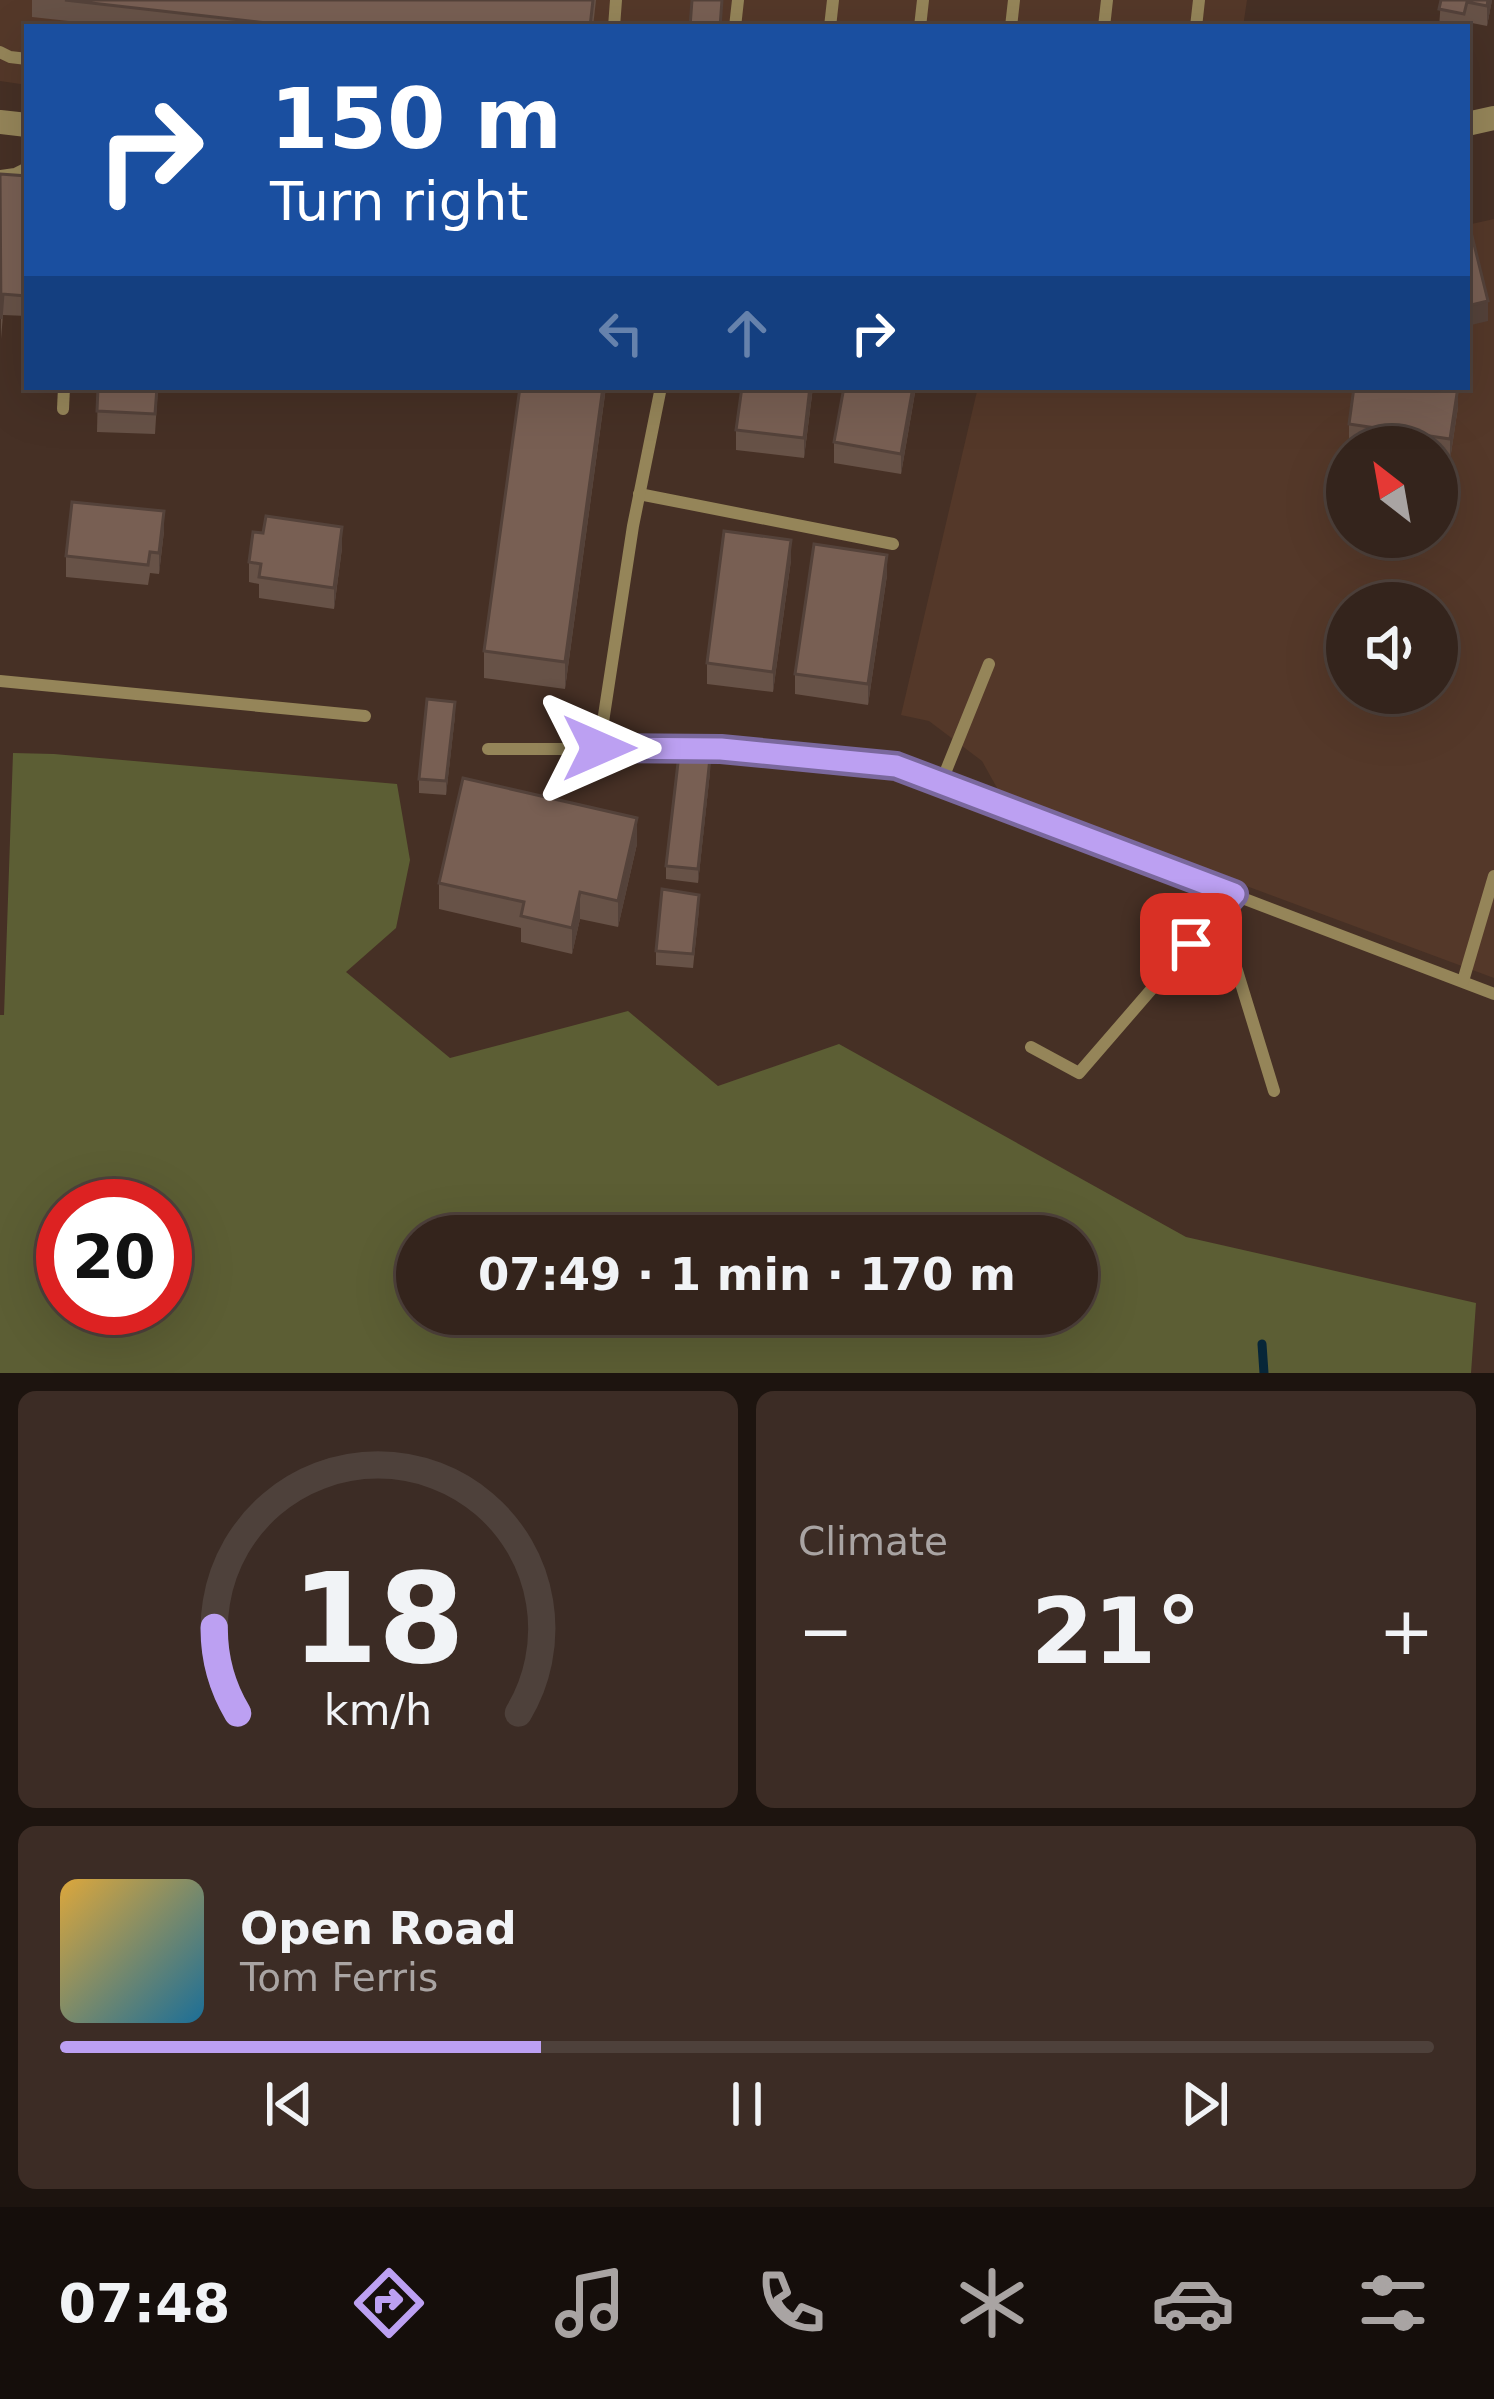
<!DOCTYPE html>
<html lang="en">
<head>
<meta charset="utf-8">
<style>
  :root { --surface:#34241c; --page:#3c2c25; --text:#f1f3f6; --muted:#a9a4a3; --line:#4e413b; --accent:#bca0f2 }
  body { margin:0; font-family:"DejaVu Sans",sans-serif; background:var(--page); color:var(--text); height:100vh; display:flex; flex-direction:column; font-size:45px; white-space:nowrap }
  * { box-sizing:border-box; margin:0 }
  p { font-size:39px; color:var(--muted) }
  .icon { flex:none; width:66px; height:66px; fill:none; stroke:currentColor; stroke-width:2; stroke-linecap:round; stroke-linejoin:round }
  .map { position:relative; height:1373px; overflow:hidden }
  .side { display:flex; flex-direction:column; gap:18px; padding:18px; background:#1d140f; flex:1 }
  .side>* { flex:none }
  .banner { position:absolute; left:24px; top:24px; width:1446px; height:366px; border-radius:0px; box-shadow:0 12px 48px #0002,0 0 0 3px var(--line); background:#1a4fa0; color:#fff; overflow:hidden }
  .needle { width:78px; rotate:329deg }
  .buttons { position:absolute; left:1326px; top:426px; display:grid; gap:24px }
  .buttons a { display:grid; place-items:center; width:132px; height:132px; border-radius:50%; background:var(--surface); box-shadow:0 12px 48px #0002,0 0 0 3px var(--line); font-size:60px }
  .speed { position:absolute; left:36px; top:1179px; display:flex; gap:24px; font-size:60px; font-weight:700; text-align:center }
  .speed>* { display:grid; place-content:center; width:156px; height:156px; border-radius:50%; background:var(--surface); box-shadow:0 12px 48px #0002,0 0 0 3px var(--line); line-height:1 }
  .speed .limit { border:18px solid #d22; background:#fff; color:#111 }
  .pin { position:absolute; display:grid; place-items:center; width:102px; height:102px; color:#fff; margin:-51px; border-radius:24px; box-shadow:0 6px 18px #0006 }
  .me { position:absolute; width:132px; margin:-66px; rotate:90deg; stroke-linejoin:round; filter:drop-shadow(0 0 9px #0008) }
  .turn { display:flex; align-items:center; gap:42px; height:252px; padding:0 48px; font-size:54px }
  .turn .icon { width:156px; height:156px; stroke-width:2.5 }
  .turn b { display:block; font-size:84px; line-height:102px }
  .lanes { display:flex; align-items:center; height:114px; padding:0 48px; background:#0003; justify-content:center; gap:60px; direction:ltr }
  .lanes .off { opacity:.35 }
  .big { font-size:90px; font-weight:800; line-height:1.1 }
  .side .card { flex:1; display:flex; flex-direction:column; justify-content:center; gap:18px; min-width:0; padding:0 42px; border-radius:18px; background:var(--page) }
  .side .dial { align-items:center; gap:0 }
  .dial svg { height:312px; overflow:visible; fill:none; stroke:var(--line); stroke-width:7; stroke-linecap:round; text-anchor:middle }
  .dial text { fill:var(--text); stroke:none }
  .song { display:flex; align-items:center; gap:36px }
  .cover { width:144px; height:144px; border-radius:18px; background:linear-gradient(135deg,hsl(40 70% 55%),hsl(200 70% 35%)) }
  .played { height:12px; border-radius:6px; background:linear-gradient(90deg,var(--accent) 35%,var(--line) 35%) }
  .keys { display:flex; justify-content:space-around; direction:ltr }
  .heat { display:flex; justify-content:space-between; align-items:center; font-size:66px; direction:ltr }
  .side .tiles { flex:1; display:grid; gap:18px; grid-template-columns:1fr 1fr }
  .card:last-child { grid-column:span 2 }
  .trip { position:absolute; left:396px; top:1215px; width:702px; height:120px; border-radius:60px; background:var(--surface); box-shadow:0 12px 48px #0002,0 0 0 3px var(--line); font-weight:800; line-height:120px; text-align:center }
  .tab-bar { display:flex; height:192px; justify-content:space-around; align-items:center; background:#150e0b; color:var(--muted) }
  .tab-bar .icon { width:84px; height:84px }
  .tab-bar .on { color:var(--accent) }
  .tab-bar b { font-size:54px; color:var(--text) }
  .map>svg:first-child { display:block }
</style>
</head>
<body>
<div class="map">
<svg width="1494" height="1373" viewBox="0 0 1494 1373">
  <rect width="100%" height="100%" fill="#463025"/>
  <g fill="#543829" fill-rule="evenodd">
    <polygon points="0,0 1247,0 1243,27 27,27 27,85 0,81"/>
    <path d="M1494,219V978L1001,795L982,761L929,721L901,715L978,387H1467V225ZM1347,447H1437V537H1347ZM1347,603H1437V693H1347Z"/>
  </g>
  <path fill="#5c5e34" fill-rule="evenodd" d="M13,753L54,754L397,784L410,860L396,928L346,972L450,1058L628,1011L718,1086L839,1044L1186,1237L1476,1303L1471,1373H0V1015H4ZM63,1206H165V1308H63ZM417,1236H1077V1314H417Z"/>
  <g fill="none" stroke-linecap="round" stroke-linejoin="round">
    <polyline stroke="#072638" stroke-width="9" points="1262,1344 1264,1373"/>
    <g stroke="#958559" stroke-width="12">
      <polyline points="614,27 616,0"/>
      <polyline points="735,27 738,0"/>
      <polyline points="830,27 833,0"/>
      <polyline points="920,27 923,0"/>
      <polyline points="1011,27 1014,0"/>
      <polyline points="1104,27 1107,0"/>
      <polyline points="1196,27 1199,0"/>
      <polyline points="0,52 10,57 27,59"/>
      <polyline points="0,176 15,174 27,168"/>
      <polyline points="63,409 64,387"/>
      <polyline points="639,494 893,544"/>
      <polyline points="0,681 365,716"/>
      <polyline points="599,748 633,526 661,387"/>
      <polyline points="488,749 721,749 896,766 1494,994"/>
      <polyline points="941,783 989,664"/>
      <polyline points="1219,912 1274,1091"/>
      <polyline points="1463,981 1494,876"/>
      <polyline points="1031,1047 1079,1073 1234,894"/>
    </g>
    <g stroke="#958559" stroke-width="24">
      <polyline points="0,122 27,125"/>
      <polyline points="1467,124 1494,118"/>
    </g>
  </g>
  <g fill="#675247">
    <polygon points="32,0 596,0 593,27 123,27 32,17"/>
    <polygon points="1441,0 1492,0 1487,26 1467,22 1466,27 1439,27"/>
    <polygon points="0,174 27,176 27,316 3,315 1,339"/>
    <polygon points="98,387 158,387 155,434 97,432"/>
    <polygon points="606,387 565,689 484,678 484,651"/>
    <polygon points="813,387 804,458 736,450 736,430"/>
    <polygon points="844,387 916,387 901,474 834,463 834,442"/>
    <polygon points="1458,407 1450,460 1437,458 1437,447 1365,447 1349,445 1349,424"/>
    <polygon points="164,531 159,574 150,573 148,585 66,577 66,556"/>
    <polygon points="342,548 334,609 259,598 259,584 249,582 249,562"/>
    <polygon points="791,560 773,692 707,684 707,663"/>
    <polygon points="887,575 868,705 795,694 795,674"/>
    <polygon points="455,716 446,795 419,793 419,779"/>
    <polygon points="710,772 698,883 666,879 666,866"/>
    <polygon points="637,844 618,927 580,919 572,954 521,942 521,928 439,909 439,883"/>
    <polygon points="699,909 693,968 656,965 656,951"/>
  </g>
  <g fill="#54423a">
    <polygon points="1488,0 1492,0 1487,26 1487,6"/>
    <polygon points="1488,301 1488,321 1467,326 1467,306"/>
    <polygon points="603,387 606,387 565,689 565,662"/>
    <polygon points="810,387 813,387 804,458 804,438"/>
    <polygon points="913,387 916,387 901,474 901,454"/>
    <polygon points="1458,387 1458,407 1450,460 1450,439"/>
    <polygon points="164,511 164,531 159,574 159,553"/>
    <polygon points="342,527 342,548 334,609 334,588"/>
    <polygon points="791,540 791,560 773,692 773,672"/>
    <polygon points="887,555 887,575 868,705 868,684"/>
    <polygon points="455,702 455,716 446,795 446,781"/>
    <polygon points="710,758 710,772 698,883 698,869"/>
    <polygon points="637,818 637,844 618,927 618,901"/>
    <polygon points="580,892 580,919 572,954 572,928"/>
  </g>
  <g fill="#785f53" stroke="#54423a" stroke-width="3">
    <polygon points="65,0 593,0 590,27 301,27"/>
    <polygon points="692,0 722,0 720,27 690,27"/>
    <polygon points="1441,0 1488,0 1487,6 1467,2 1464,14 1439,9"/>
    <polygon points="0,174 27,176 27,296 3,294 1,319"/>
    <polygon points="1471,232 1488,301 1467,306 1467,233"/>
    <polygon points="98,387 157,387 155,414 97,411"/>
    <polygon points="520,387 603,387 565,662 484,651"/>
    <polygon points="742,387 810,387 804,438 736,430"/>
    <polygon points="844,387 913,387 901,454 834,442"/>
    <polygon points="1354,387 1458,387 1450,439 1349,424"/>
    <polygon points="72,502 164,511 159,553 150,552 148,565 66,556"/>
    <polygon points="266,516 342,527 334,588 259,577 261,564 249,562 253,532 263,533"/>
    <polygon points="724,531 791,540 773,672 707,663"/>
    <polygon points="814,544 887,555 868,684 795,674"/>
    <polygon points="427,699 455,702 446,781 419,779"/>
    <polygon points="679,754 710,758 698,869 666,866"/>
    <polygon points="463,778 637,818 618,901 580,892 572,928 521,916 524,902 439,883"/>
    <polygon points="662,889 699,895 693,954 656,951"/>
  </g>
  <g fill="none" stroke-linecap="round" stroke-linejoin="round">
    <defs>
      <polyline id="route" points="599,748 721,749 896,766 1234,894 1191,944"/>
    </defs>
    <use href="#route" stroke="#7a689d" stroke-width="30"/>
    <use href="#route" stroke="#bca0f2" stroke-width="21"/>
  </g>
</svg>
<div class="buttons">
<a><svg class="needle" viewBox="-14 -14 28 28"><path d="M0-13l5 13h-10z" fill="#e53935"/><path d="M0 13l5-13h-10z" fill="#a9a4a3"/></svg></a>
<a><svg class="icon" aria-label="sound" viewBox="0 0 24 24"><path d="M4 9h4l5-4v14l-5-4H4zM17 9q2 3 0 6"/></svg></a>
</div>
<div class="speed"><div class="limit">20</div></div>
<div class="pin" style="left:1191px;top:944px;background:#d93025"><svg class="icon" aria-label="arrive" viewBox="0 0 24 24"><path d="M6 21V4h12l-3 4 3 4H6"/></svg></div>
<svg class="me" style="left:599px;top:748px" viewBox="-20 -20 40 40"><path d="M0-17L14 15 0 8-14 15z" fill="#bca0f2" stroke="#fff" stroke-width="4"/></svg>
<div class="trip">07:49 · 1 min · 170 m</div>
<div class="banner">
<div class="turn"><svg class="icon" aria-label="right" viewBox="0 0 24 24"><path d="M7 20v-9h11M14 6l5 5-5 5"/></svg><div><b>150 m</b>Turn right</div></div>
<div class="lanes"><svg class="icon off" aria-label="left" viewBox="0 0 24 24"><path d="M17 20v-9H6M10 6l-5 5 5 5"/></svg><svg class="icon off" aria-label="ahead" viewBox="0 0 24 24"><path d="M12 20V5M6 11l6-6 6 6"/></svg><svg class="icon" aria-label="right" viewBox="0 0 24 24"><path d="M7 20v-9h11M14 6l5 5-5 5"/></svg></div>
</div>
</div>
<section class="side">
<div class="tiles">
<div class="card dial"><svg viewBox="0 0 100 80">
<path d="M14 69A42 42 0 1 1 86 69"/>
<path d="M14 69A42 42 0 0 1 8 47" stroke="#bca0f2"/>
<text x="50" y="56" font-size="32" font-weight="700">18</text>
<text x="50" y="72" font-size="11">km/h</text>
</svg></div>
<div class="card"><p>Climate</p>
<div class="heat"><a>−</a><b class="big">21°</b><a>+</a></div>
</div>
<div class="card">
<div class="song"><i class="cover"></i><div><b>Open Road</b><p>Tom Ferris</p></div></div>
<div class="played"></div>
<div class="keys"><svg class="icon" aria-label="previous" viewBox="0 0 24 24"><path d="M18 5L8 12l10 7zM5 5v14"/></svg><svg class="icon" aria-label="pause" viewBox="0 0 24 24"><path d="M8 5v14M16 5v14"/></svg><svg class="icon" aria-label="next" viewBox="0 0 24 24"><path d="M6 5l10 7-10 7zM19 5v14"/></svg></div>
</div>
</div>
</section>
<nav class="tab-bar">
<b>07:48</b>
<svg class="icon on" aria-label="directions" viewBox="0 0 24 24"><path d="M12 3l9 9-9 9-9-9zM9 14v-3h6M13 9l2 2-2 2"/></svg>
<svg class="icon" aria-label="music" viewBox="0 0 24 24"><path d="M9 18V5l10-2v13"/><circle cx="6" cy="18" r="3"/><circle cx="16" cy="16" r="3"/></svg>
<svg class="icon" aria-label="phone" viewBox="0 0 24 24"><path d="M5 4h4l2 5-3 2q2 4 5 5l2-3 5 2v4C11 20 4 13 5 4z"/></svg>
<svg class="icon" aria-label="climate" viewBox="0 0 24 24"><path d="M12 3v18M4 7l16 10M4 17L20 7"/></svg>
<svg class="icon" aria-label="car" viewBox="0 0 24 24"><path d="M5 17H2v-5l4-1 3-4h7l3 4 3 1v5h-3M9 17h6M6 11h13"/><circle cx="7" cy="17" r="2"/><circle cx="17" cy="17" r="2"/></svg>
<svg class="icon" aria-label="filters" viewBox="0 0 24 24"><path d="M4 7h16M4 17h16"/><circle cx="9" cy="7" r="2"/><circle cx="15" cy="17" r="2"/></svg>
</nav>
</body>
</html>
